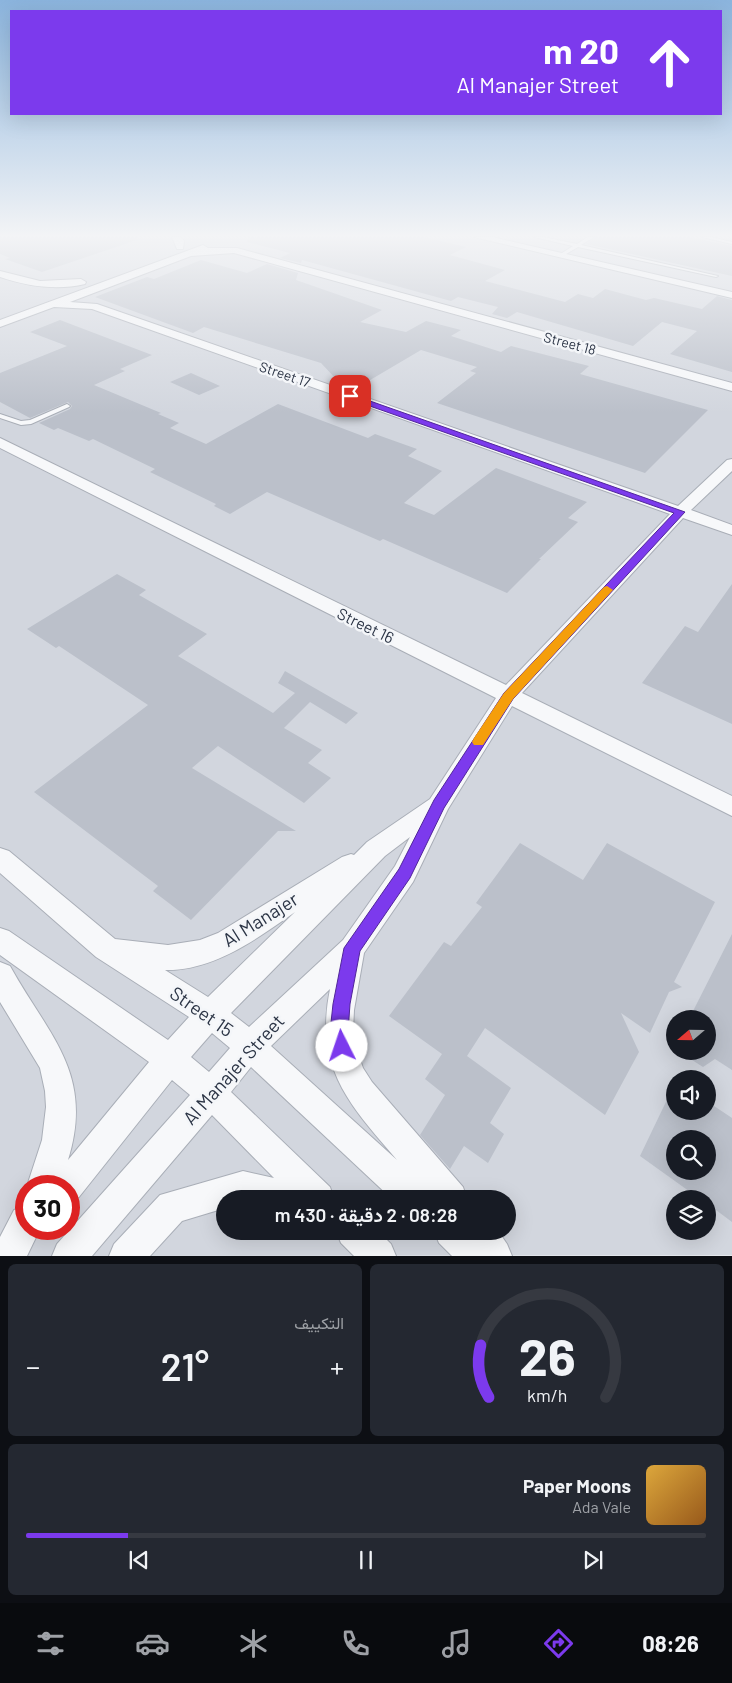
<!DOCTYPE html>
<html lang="ar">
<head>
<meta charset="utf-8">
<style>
  :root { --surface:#171b24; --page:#242831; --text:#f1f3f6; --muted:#9ea1a6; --line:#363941; --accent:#7c3aed }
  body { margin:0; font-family:Barlow,Vazirmatn,sans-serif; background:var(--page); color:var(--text); direction:rtl; height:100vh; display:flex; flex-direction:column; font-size:19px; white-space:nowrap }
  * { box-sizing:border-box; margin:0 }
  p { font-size:16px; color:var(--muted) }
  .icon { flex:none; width:28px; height:28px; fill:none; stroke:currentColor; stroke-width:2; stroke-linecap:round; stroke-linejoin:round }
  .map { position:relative; height:1256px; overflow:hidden; direction:ltr }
  .drawer { display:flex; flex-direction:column; gap:8px; padding:8px; background:#0d0f14; flex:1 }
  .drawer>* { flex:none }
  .hud { position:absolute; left:10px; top:10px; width:712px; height:105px; border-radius:0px; box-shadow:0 5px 20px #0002; direction:rtl; background:#7c3aed; color:#fff; overflow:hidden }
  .needle { width:32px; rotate:250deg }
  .tools { position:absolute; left:666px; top:1010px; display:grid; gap:10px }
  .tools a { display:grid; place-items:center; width:50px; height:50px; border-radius:50%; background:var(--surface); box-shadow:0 5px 20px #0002; font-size:25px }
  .speed { position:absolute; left:15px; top:1175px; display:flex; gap:10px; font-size:25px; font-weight:700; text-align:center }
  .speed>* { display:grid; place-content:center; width:65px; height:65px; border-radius:50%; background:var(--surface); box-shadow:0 5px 20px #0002; line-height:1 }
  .speed .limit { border:8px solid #d22; background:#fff; color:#111 }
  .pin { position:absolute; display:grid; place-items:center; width:42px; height:42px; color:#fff; margin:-21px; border-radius:10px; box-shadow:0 2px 8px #0006 }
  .me { position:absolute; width:55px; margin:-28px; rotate:356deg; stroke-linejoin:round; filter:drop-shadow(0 0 4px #0008) }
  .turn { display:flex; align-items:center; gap:18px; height:105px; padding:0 20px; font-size:22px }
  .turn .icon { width:65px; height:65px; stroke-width:2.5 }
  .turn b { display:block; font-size:35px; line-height:42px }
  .big { font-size:38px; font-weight:600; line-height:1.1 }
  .drawer .widget { flex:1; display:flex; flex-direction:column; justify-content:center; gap:8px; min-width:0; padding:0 18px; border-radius:8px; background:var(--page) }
  .drawer .dial { align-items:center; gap:0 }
  .dial svg { height:130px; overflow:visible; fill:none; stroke:var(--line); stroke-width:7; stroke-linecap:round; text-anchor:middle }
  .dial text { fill:var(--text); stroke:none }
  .song { display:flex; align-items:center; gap:15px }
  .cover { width:60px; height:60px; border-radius:8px; background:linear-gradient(135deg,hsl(40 70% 55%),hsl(30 70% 35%)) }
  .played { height:5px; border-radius:2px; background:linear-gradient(90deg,var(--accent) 15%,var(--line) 15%) }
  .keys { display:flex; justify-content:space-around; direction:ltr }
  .heat { display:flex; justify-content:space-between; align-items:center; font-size:28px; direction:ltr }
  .drawer .tiles { flex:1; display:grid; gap:8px; grid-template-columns:1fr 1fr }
  .widget:last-child { grid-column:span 2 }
  .trip { position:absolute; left:216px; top:1190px; width:300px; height:50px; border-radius:25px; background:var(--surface); box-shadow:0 5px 20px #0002; font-weight:600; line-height:50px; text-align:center; direction:rtl }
  .tabs { display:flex; height:80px; justify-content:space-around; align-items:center; background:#090b0e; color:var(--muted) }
  .tabs .icon { width:35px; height:35px }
  .tabs .on { color:var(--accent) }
  .tabs b { font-size:22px; color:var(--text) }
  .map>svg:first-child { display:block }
</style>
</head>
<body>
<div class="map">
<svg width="732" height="1256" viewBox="0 0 732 1256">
  <rect width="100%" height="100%" fill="#e4e7ec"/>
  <path fill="#d2d6de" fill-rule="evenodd" d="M0,237H732V1255L0,1256ZM675,1019H708V1051H675ZM675,1079H708V1111H675ZM675,1139H708V1171H675ZM26,1186H69V1229H26ZM225,1199H508V1231H225ZM675,1199H708V1231H675Z"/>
  <g fill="#bbc0ca" fill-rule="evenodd">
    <polygon points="0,237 137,237 137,240 42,272 5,259 10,258 0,254"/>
    <polygon points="248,237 424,237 466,247 450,255 505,270 485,281 565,302 578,294 593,298 605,289 646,300 654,298 702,309 717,296 732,300 732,372 670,354 697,331 662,322 633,346 517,312 507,318 492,314 498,307 458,297 451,301 302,260 301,263 280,258 290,253 247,242"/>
    <polygon points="596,237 689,237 732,246 732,276 586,244"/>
    <polygon points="201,260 247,273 267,264 298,273 296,280 382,310 360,322 406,332 426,321 461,330 451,336 501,352 511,346 589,366 580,374 708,410 645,473 437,403 476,373 470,371 477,367 421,350 360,386 335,378 321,363 204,327 193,333 95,297 147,277 154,279"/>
    <polygon points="60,320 152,355 120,369 125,371 94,385 161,413 158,414 179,423 170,428 206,444 278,404 368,438 375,434 417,449 408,456 442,471 404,503 434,515 496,468 587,502 568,518 578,522 539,559 541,559 507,593 383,539 380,541 267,492 230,514 214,506 216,504 150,472 155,469 93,439 89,441 58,428 54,430 39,423 70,409 72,406 68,402 30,418 0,402 0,373 67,346 30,332"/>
    <polygon points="191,373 220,386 199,395 170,382"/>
    <polygon points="117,574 146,590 139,595 207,634 178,656 273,713 295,693 278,683 285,671 358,713 346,724 310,702 284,728 322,750 308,763 331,778 304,803 218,746 192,768 296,831 278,831 191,920 153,891 158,886 34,792 148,705 59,646 56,648 27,629"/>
    <polygon points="732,584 732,724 642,683 685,626 698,632"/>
    <polygon points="520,843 583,880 607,843 715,902 674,982 682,987 669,992 650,1033 621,1013 639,1052 605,1115 485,1028 467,1056 511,1088 490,1123 504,1134 488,1163 464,1146 450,1169 420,1135 445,1095 425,1079 442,1054 389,1016 444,942 451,946 482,907 476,903"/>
    <polygon points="732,934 732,1070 715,1059 703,1067 678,1051 708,1051 708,1019 689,1019"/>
    <path d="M675,1083V1111H708V1102L732,1118V1222L708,1204V1199H700L640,1156ZM675,1139H708V1171H675Z"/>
  </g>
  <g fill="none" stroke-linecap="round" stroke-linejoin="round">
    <defs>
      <g id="service">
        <polygon points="534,237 543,237 577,244 588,237 594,237 581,245 718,276 716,277 578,247 561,257 559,255 573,246"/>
        <polygon points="702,237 711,237 732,242 732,244"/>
        <polygon points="67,404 70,406 69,407 31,424 21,425 0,418 0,414 21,421 30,420"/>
      </g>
      <g id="minor">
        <polygon points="172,237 181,237 184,241 183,249 177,249"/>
        <polygon points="474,237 492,237 732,292 732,298"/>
        <path d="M203,245L208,248H237L732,383V391L234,253L191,256L70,302L97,304L678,506L727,460L732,459V471L691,510L732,525V535L683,518L522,693L732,796V816L512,706L448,809L413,882L364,953L354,1010L353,1031L356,1048L363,1068L372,1082L463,1187L467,1199H392L251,1067L231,1092L330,1187L334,1199H225V1208L182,1221L150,1256H109L114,1244L160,1195L243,1171L274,1178L212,1115L92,1256H52L57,1244L190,1095L172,1080L79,1197L69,1202V1186H27L42,1140L46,1107L45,1091L40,1068L0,1002V962L10,966C48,1035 95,1073 68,1160L149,1062L0,955V928L9,931L168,1040L189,1017L96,957L0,873V848L9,851L115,939L168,945L200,940L218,933L342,857L351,854L354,855L367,842L430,799L496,698L0,448V438L506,685L670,514L92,309L54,307L0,327V320ZM410,837L395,866L343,940L249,1027L231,1013L385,856ZM295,912L208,997L165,970C213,971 257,939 295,912ZM330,989C314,1068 349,1104 397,1160L271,1046ZM212,1033L230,1048L209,1072L191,1057Z"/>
        <path d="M0,271L40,281L81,279L86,282L85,284C56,291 27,286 0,277Z"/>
        <polygon points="26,1206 26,1229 40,1229 27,1256 0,1256 0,1237 14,1210"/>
        <polygon points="336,1231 378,1231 391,1244 396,1256 354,1256 341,1243"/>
        <polygon points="434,1231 498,1231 507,1244 512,1256 452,1256 439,1243"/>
      </g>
    </defs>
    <use href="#service" stroke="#a9aeb7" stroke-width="2"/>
    <use href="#minor" stroke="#a9aeb7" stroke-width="2"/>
    <use href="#service" fill="#f7f8fa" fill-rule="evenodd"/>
    <use href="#minor" fill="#f7f8fa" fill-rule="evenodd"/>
  </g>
  <linearGradient id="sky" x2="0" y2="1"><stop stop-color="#8bb4dd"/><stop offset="0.57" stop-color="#f3f4f6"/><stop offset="1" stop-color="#f3f4f6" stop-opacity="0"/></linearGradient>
  <rect width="732" height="413" fill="url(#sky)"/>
  <polygon fill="#7c3aed" stroke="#51269a" points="347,395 353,395 685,512 513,699 444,808 410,878 360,951 350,1004 348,1032 350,1046 348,1052 342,1055 335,1052 330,1032 333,1004 344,948 399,869 434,800 504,693 674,513 347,398"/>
  <polygon fill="#f59e0b" points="607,586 613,590 611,592 513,699 483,745 474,745 472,742 474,738 504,693 604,587"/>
  <g text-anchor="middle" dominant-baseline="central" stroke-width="5" stroke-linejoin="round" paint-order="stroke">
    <g font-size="14" fill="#2b3445" stroke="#f4f6f9">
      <text transform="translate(570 343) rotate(15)">Street 18</text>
      <text transform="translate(285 374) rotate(19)">Street 17</text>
    </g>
    <g font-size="16" fill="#2b3445" stroke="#f4f6f9">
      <text transform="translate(366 625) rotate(26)">Street 16</text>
    </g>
    <g font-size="19" fill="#2b3445" stroke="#f4f6f9">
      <text transform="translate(260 919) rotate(-32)">Al Manajer</text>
      <text transform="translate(202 1011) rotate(35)">Street 15</text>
      <text transform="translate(233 1069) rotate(-48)">Al Manajer Street</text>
    </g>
  </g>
</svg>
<div class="tools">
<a><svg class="needle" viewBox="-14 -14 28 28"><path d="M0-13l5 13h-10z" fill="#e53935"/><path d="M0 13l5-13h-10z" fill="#9ea1a6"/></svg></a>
<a><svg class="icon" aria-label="sound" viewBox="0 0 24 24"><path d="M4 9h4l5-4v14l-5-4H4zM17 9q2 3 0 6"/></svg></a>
<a><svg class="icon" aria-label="search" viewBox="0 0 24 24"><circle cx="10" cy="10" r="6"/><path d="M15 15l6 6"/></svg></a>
<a><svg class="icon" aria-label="layers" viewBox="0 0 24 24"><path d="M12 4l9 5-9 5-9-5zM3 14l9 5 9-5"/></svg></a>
</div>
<div class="speed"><div class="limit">30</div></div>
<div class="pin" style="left:350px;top:396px;background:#d93025"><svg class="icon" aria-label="arrive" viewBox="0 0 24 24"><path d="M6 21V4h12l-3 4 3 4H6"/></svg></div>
<svg class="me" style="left:342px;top:1046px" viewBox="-20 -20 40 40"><circle r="19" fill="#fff"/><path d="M0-13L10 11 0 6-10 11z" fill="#7c3aed"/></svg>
<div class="trip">08:28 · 2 دقيقة · 430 m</div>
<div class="hud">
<div class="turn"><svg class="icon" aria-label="ahead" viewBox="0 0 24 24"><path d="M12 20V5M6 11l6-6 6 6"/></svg><div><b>20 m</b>Al Manajer Street</div></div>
</div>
</div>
<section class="drawer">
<div class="tiles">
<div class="widget dial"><svg viewBox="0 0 100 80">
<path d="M14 69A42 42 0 1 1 86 69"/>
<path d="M14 69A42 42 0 0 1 9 37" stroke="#7c3aed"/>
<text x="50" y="56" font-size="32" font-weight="700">26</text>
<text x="50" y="72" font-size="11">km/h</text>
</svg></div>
<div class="widget"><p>التكييف</p>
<div class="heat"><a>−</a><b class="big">21°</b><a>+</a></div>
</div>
<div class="widget">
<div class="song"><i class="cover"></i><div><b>Paper Moons</b><p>Ada Vale</p></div></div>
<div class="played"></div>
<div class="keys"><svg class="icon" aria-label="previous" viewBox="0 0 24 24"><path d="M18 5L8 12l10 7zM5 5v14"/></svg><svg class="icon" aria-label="pause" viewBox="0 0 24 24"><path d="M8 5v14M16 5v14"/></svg><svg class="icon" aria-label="next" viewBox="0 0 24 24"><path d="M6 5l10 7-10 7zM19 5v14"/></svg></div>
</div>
</div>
</section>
<nav class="tabs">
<b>08:26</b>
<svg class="icon on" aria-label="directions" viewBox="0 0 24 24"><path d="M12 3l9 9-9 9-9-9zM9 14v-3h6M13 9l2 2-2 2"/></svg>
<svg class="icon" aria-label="music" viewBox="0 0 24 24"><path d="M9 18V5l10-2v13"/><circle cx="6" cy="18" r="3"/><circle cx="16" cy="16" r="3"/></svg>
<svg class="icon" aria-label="phone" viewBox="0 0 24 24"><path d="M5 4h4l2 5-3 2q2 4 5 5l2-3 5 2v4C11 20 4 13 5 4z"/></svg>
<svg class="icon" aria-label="climate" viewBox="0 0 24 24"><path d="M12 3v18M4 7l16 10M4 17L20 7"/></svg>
<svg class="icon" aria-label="car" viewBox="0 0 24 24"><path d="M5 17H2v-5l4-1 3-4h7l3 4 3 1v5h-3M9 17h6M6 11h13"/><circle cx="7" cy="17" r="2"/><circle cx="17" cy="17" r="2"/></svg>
<svg class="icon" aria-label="filters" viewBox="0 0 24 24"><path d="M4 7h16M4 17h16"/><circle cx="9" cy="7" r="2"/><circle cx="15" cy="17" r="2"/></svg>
</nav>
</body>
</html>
